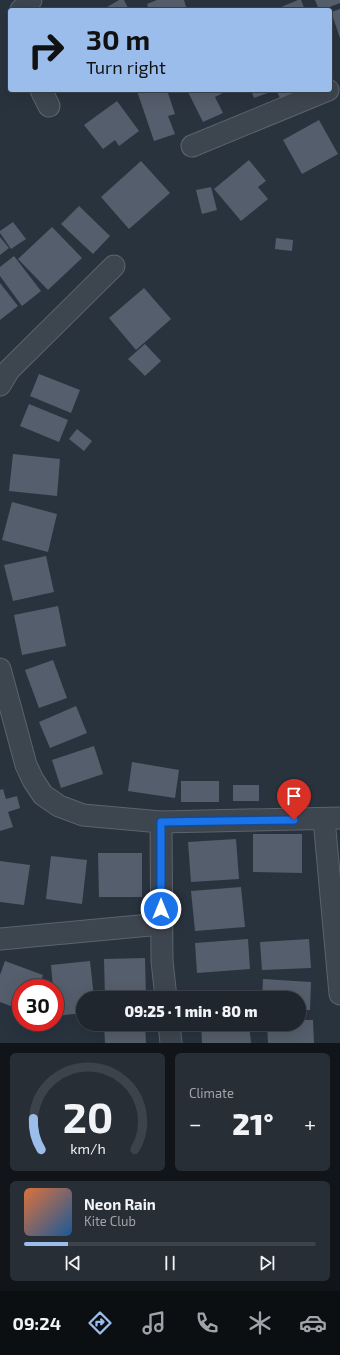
<!DOCTYPE html>
<html lang="en">
<head>
<meta charset="utf-8">
<style>
  :root { --surface:#1f262e; --page:#272e36; --text:#f1f3f6; --muted:#a1a5aa; --line:#3c434a; --accent:#9bbdec }
  body { margin:0; font-family:"Exo 2",sans-serif; background:var(--page); color:var(--text); height:100vh; display:flex; flex-direction:column; font-size:15px; white-space:nowrap }
  * { box-sizing:border-box; margin:0 }
  p { font-size:13px; color:var(--muted) }
  .icon { flex:none; width:22px; height:22px; fill:none; stroke:currentColor; stroke-width:2; stroke-linecap:round; stroke-linejoin:round }
  .map { position:relative; height:1043px; overflow:hidden }
  .side { display:flex; flex-direction:column; gap:10px; padding:10px; background:#111519; flex:1 }
  .side>* { flex:none }
  .guide { position:absolute; left:8px; top:8px; width:324px; height:84px; border-radius:4px; box-shadow:0 4px 16px #0002,0 0 0 1px var(--line); background:#9bbdec; color:#111; overflow:hidden }
  .speed { position:absolute; left:12px; top:979px; display:flex; gap:8px; font-size:20px; font-weight:700; text-align:center }
  .speed>* { display:grid; place-content:center; width:52px; height:52px; border-radius:50%; background:var(--surface); box-shadow:0 4px 16px #0002,0 0 0 1px var(--line); line-height:1 }
  .speed .limit { border:6px solid #d22; background:#fff; color:#111 }
  .pin { position:absolute; display:grid; place-items:center; width:34px; height:34px; color:#fff; margin:-41px -17px; border-radius:50% 50% 50% 0; rotate:-45deg; box-shadow:0 0 4px #0007 }
  .pin .icon { rotate:45deg }
  .me { position:absolute; width:44px; margin:-22px; rotate:0deg; stroke-linejoin:round; filter:drop-shadow(0 0 3px #0008) }
  .turn { display:flex; align-items:center; gap:14px; height:84px; padding:0 12px; font-size:18px }
  .turn .icon { width:52px; height:52px; stroke-width:2.5 }
  .turn b { display:block; font-size:28px; line-height:34px }
  .big { font-size:30px; font-weight:800; line-height:1.1 }
  .side .card { flex:1; display:flex; flex-direction:column; justify-content:center; gap:6px; min-width:0; padding:0 14px; border-radius:6px; background:var(--page) }
  .side .dial { align-items:center; gap:0 }
  .dial svg { height:104px; overflow:visible; fill:none; stroke:var(--line); stroke-width:7; stroke-linecap:round; text-anchor:middle }
  .dial text { fill:var(--text); stroke:none }
  .song { display:flex; align-items:center; gap:12px }
  .cover { width:48px; height:48px; border-radius:6px; background:linear-gradient(135deg,hsl(20 70% 55%),hsl(210 70% 35%)) }
  .played { height:4px; border-radius:2px; background:linear-gradient(90deg,var(--accent) 15%,var(--line) 15%) }
  .keys { display:flex; justify-content:space-around; direction:ltr }
  .heat { display:flex; justify-content:space-between; align-items:center; font-size:22px; direction:ltr }
  .side .tiles { flex:1; display:grid; gap:10px; grid-template-columns:1fr 1fr }
  .card:last-child { grid-column:span 2 }
  .trip { position:absolute; left:76px; top:991px; width:230px; height:40px; border-radius:20px; background:var(--surface); box-shadow:0 4px 16px #0002,0 0 0 1px var(--line); font-weight:800; line-height:40px; text-align:center }
  .tabs { display:flex; height:64px; justify-content:space-around; align-items:center; background:#0c0f12; color:var(--muted) }
  .tabs .icon { width:28px; height:28px }
  .tabs .active { color:var(--accent) }
  .tabs b { font-size:18px; color:var(--text) }
  .map>svg:first-child { display:block }
</style>
</head>
<body>
<div class="map">
<svg width="340" height="1043" viewBox="0 0 340 1043">
  <rect width="100%" height="100%" fill="#29333e"/>
  <g fill="#555e6c">
    <polygon points="119,0 124,0 129,10 102,10"/>
    <polygon points="157,0 184,0 187,10 149,10 147,4"/>
    <polygon points="298,0 301,0 305,10 274,10"/>
    <polygon points="315,0 340,0 340,3 322,10 319,10"/>
    <polygon points="340,9 340,38 331,12"/>
    <polygon points="139,90 167,90 175,114 168,116 175,134 154,141 137,91"/>
    <polygon points="187,90 224,90 225,92 215,97 223,113 203,122"/>
    <polygon points="251,90 276,90 254,98"/>
    <polygon points="276,90 299,90 301,92 282,102"/>
    <polygon points="117,101 139,131 119,146 115,140 103,149 84,125"/>
    <polygon points="319,120 338,154 302,174 283,140"/>
    <polygon points="249,160 266,181 258,187 268,199 241,221 214,189"/>
    <polygon points="141,161 170,193 129,229 101,197"/>
    <polygon points="211,187 217,210 202,214 196,190"/>
    <polygon points="79,206 110,236 93,254 61,224"/>
    <polygon points="13,222 26,239 11,249 0,233 0,231"/>
    <polygon points="52,227 82,258 48,290 18,259"/>
    <polygon points="0,237 9,248 0,255"/>
    <polygon points="276,238 293,240 292,251 275,249"/>
    <polygon points="14,256 41,291 22,306 0,276 0,267"/>
    <polygon points="0,283 18,306 0,320"/>
    <polygon points="144,288 171,319 136,350 109,318"/>
    <polygon points="145,344 161,361 145,376 128,359"/>
    <polygon points="39,374 80,390 71,413 30,396"/>
    <polygon points="29,404 68,420 59,442 20,426"/>
    <polygon points="77,429 92,441 84,451 69,439"/>
    <polygon points="13,454 60,459 57,496 9,491"/>
    <polygon points="12,502 57,514 48,552 2,540"/>
    <polygon points="46,556 54,592 13,601 4,565"/>
    <polygon points="58,606 66,646 22,655 14,615"/>
    <polygon points="53,660 67,698 39,708 25,670"/>
    <polygon points="76,706 87,733 50,748 39,722"/>
    <polygon points="94,746 103,774 61,788 52,760"/>
    <polygon points="132,762 179,770 175,798 128,791"/>
    <rect x="181" y="781" width="38" height="21"/>
    <rect x="233" y="785" width="26" height="16"/>
    <polygon points="3,789 6,799 17,796 20,808 8,812 13,827 0,831 0,790"/>
    <polygon points="253,834 302,834 302,873 253,872"/>
    <polygon points="236,839 239,879 191,882 188,842"/>
    <polygon points="98,853 142,853 142,897 99,897"/>
    <polygon points="51,856 87,860 82,904 46,899"/>
    <polygon points="0,861 30,865 24,905 0,902"/>
    <polygon points="241,887 245,927 195,931 191,891"/>
    <polygon points="248,939 250,969 197,973 195,943"/>
    <polygon points="309,939 311,968 262,970 260,942"/>
    <polygon points="145,958 146,998 105,998 104,959"/>
    <polygon points="5,961 43,975 39,988 21,988 21,1010 0,1002 0,975"/>
    <polygon points="90,961 94,998 83,998 83,1013 56,1016 55,988 53,988 51,965"/>
    <polygon points="263,979 311,982 310,1010 299,1010 299,998 262,998"/>
    <polygon points="299,1020 313,1020 314,1043 268,1043 267,1024 299,1024"/>
    <polygon points="104,1024 145,1024 146,1043 105,1043"/>
    <polygon points="201,1024 249,1024 251,1043 202,1043"/>
  </g>
  <g fill="none" stroke-linecap="round" stroke-linejoin="round">
    <defs>
      <g id="minor">
        <polyline points="21,10 31,0"/>
        <polyline points="41,90 49,106"/>
        <polyline points="192,146 328,90"/>
        <polyline points="0,385 9,370 114,266"/>
        <polyline points="0,669 26,765 33,780 43,795 59,806 83,815 161,822 340,818"/>
        <polyline points="324,819 340,994"/>
        <polyline points="161,822 162,961 166,998"/>
        <polyline points="0,939 161,924"/>
        <polyline points="169,1024 171,1043"/>
      </g>
    </defs>
    <use href="#minor" stroke="#5b636c" stroke-width="23"/>
    <use href="#minor" stroke="#3d454f" stroke-width="21"/>
  </g>
  <g fill="none" stroke-linecap="round" stroke-linejoin="round">
    <defs>
      <polyline id="route" points="161,909 161,822 294,820"/>
    </defs>
    <use href="#route" stroke="#114b97" stroke-width="10"/>
    <use href="#route" stroke="#1a73e8" stroke-width="7"/>
  </g>
</svg>
<div class="speed"><div class="limit">30</div></div>
<div class="pin" style="left:294px;top:820px;background:#d93025"><svg class="icon" aria-label="arrive" viewBox="0 0 24 24"><path d="M6 21V4h12l-3 4 3 4H6"/></svg></div>
<svg class="me" style="left:161px;top:909px" viewBox="-20 -20 40 40"><circle r="17" fill="#1a73e8" stroke="#fff" stroke-width="3"/><path d="M0-11L8 9 0 5-8 9z" fill="#fff"/></svg>
<div class="trip">09:25 · 1 min · 80 m</div>
<div class="guide">
<div class="turn"><svg class="icon" aria-label="right" viewBox="0 0 24 24"><path d="M7 20v-9h11M14 6l5 5-5 5"/></svg><div><b>30 m</b>Turn right</div></div>
</div>
</div>
<section class="side">
<div class="tiles">
<div class="card dial"><svg viewBox="0 0 100 80">
<path d="M14 69A42 42 0 1 1 86 69"/>
<path d="M14 69A42 42 0 0 1 8 45" stroke="#9bbdec"/>
<text x="50" y="56" font-size="32" font-weight="700">20</text>
<text x="50" y="72" font-size="11">km/h</text>
</svg></div>
<div class="card"><p>Climate</p>
<div class="heat"><a>−</a><b class="big">21°</b><a>+</a></div>
</div>
<div class="card">
<div class="song"><i class="cover"></i><div><b>Neon Rain</b><p>Kite Club</p></div></div>
<div class="played"></div>
<div class="keys"><svg class="icon" aria-label="previous" viewBox="0 0 24 24"><path d="M18 5L8 12l10 7zM5 5v14"/></svg><svg class="icon" aria-label="pause" viewBox="0 0 24 24"><path d="M8 5v14M16 5v14"/></svg><svg class="icon" aria-label="next" viewBox="0 0 24 24"><path d="M6 5l10 7-10 7zM19 5v14"/></svg></div>
</div>
</div>
</section>
<nav class="tabs">
<b>09:24</b>
<svg class="icon active" aria-label="directions" viewBox="0 0 24 24"><path d="M12 3l9 9-9 9-9-9zM9 14v-3h6M13 9l2 2-2 2"/></svg>
<svg class="icon" aria-label="music" viewBox="0 0 24 24"><path d="M9 18V5l10-2v13"/><circle cx="6" cy="18" r="3"/><circle cx="16" cy="16" r="3"/></svg>
<svg class="icon" aria-label="phone" viewBox="0 0 24 24"><path d="M5 4h4l2 5-3 2q2 4 5 5l2-3 5 2v4C11 20 4 13 5 4z"/></svg>
<svg class="icon" aria-label="climate" viewBox="0 0 24 24"><path d="M12 3v18M4 7l16 10M4 17L20 7"/></svg>
<svg class="icon" aria-label="car" viewBox="0 0 24 24"><path d="M5 17H2v-5l4-1 3-4h7l3 4 3 1v5h-3M9 17h6M6 11h13"/><circle cx="7" cy="17" r="2"/><circle cx="17" cy="17" r="2"/></svg>
</nav>
</body>
</html>
